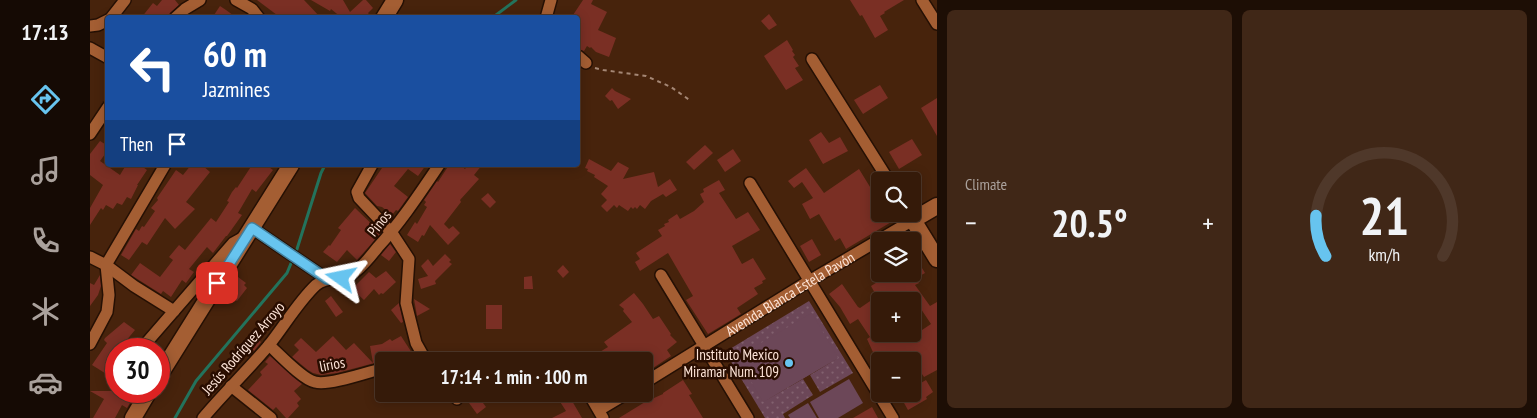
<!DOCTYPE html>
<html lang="en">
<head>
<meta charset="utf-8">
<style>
  :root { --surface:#351a09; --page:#402717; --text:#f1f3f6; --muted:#aaa19c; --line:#4f382a; --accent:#67c4ef }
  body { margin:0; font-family:"PT Sans Narrow",sans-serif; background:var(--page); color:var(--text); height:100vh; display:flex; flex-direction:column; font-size:19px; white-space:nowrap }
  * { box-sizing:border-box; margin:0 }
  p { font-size:16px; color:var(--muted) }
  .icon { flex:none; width:28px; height:28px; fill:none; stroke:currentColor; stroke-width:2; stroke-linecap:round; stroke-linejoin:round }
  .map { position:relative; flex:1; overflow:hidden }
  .details { display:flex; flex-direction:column; gap:10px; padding:10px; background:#1d0e05; width:600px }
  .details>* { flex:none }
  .hud { position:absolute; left:15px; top:15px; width:475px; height:152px; border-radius:5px; box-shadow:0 2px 12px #0003,0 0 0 1px var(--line); background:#1a4fa0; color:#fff; overflow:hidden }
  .tools { position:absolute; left:781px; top:172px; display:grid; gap:10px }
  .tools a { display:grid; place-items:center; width:50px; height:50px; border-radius:5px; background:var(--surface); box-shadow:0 2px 12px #0003,0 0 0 1px var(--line); font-size:25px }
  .speed { position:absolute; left:15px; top:338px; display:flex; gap:10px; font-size:25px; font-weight:700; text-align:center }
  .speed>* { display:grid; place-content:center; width:65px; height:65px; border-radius:50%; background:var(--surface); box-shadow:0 2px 12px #0003,0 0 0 1px var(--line); line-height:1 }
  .speed .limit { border:8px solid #d22; background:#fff; color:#111 }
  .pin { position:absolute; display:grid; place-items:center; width:42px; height:42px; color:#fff; margin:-21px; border-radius:10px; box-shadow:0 2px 8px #0006 }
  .me { position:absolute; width:55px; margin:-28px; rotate:282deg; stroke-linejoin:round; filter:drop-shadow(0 0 4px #0008) }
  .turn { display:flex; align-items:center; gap:18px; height:105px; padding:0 15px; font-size:22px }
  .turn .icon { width:65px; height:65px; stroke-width:2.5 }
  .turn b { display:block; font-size:35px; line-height:42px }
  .then { display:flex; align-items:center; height:48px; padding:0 15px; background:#0003; gap:10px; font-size:19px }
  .big { font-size:38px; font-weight:800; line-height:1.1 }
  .details .card { flex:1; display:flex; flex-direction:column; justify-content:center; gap:8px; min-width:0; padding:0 18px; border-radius:8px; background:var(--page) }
  .details .dial { align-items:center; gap:0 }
  .dial svg { height:130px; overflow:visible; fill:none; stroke:var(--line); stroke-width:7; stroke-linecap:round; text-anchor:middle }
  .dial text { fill:var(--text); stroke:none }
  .heat { display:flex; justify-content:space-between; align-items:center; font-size:28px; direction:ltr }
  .details .tiles { flex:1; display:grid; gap:10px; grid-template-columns:repeat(2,1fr) }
  .trip { position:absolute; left:285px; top:352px; width:278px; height:50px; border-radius:5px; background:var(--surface); box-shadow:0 2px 12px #0003,0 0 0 1px var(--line); font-weight:800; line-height:50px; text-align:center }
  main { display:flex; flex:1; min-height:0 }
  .dock { display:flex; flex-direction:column; width:90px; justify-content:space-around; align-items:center; background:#150a04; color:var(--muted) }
  .dock .icon { width:35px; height:35px }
  .dock .current { color:var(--accent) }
  .dock b { font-size:22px; color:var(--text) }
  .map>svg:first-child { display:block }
</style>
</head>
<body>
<main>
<nav class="dock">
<b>17:13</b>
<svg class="icon current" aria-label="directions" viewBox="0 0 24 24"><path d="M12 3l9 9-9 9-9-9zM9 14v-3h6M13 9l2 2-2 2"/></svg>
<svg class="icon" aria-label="music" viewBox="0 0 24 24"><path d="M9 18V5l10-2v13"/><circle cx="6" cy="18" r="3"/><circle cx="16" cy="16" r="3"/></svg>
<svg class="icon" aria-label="phone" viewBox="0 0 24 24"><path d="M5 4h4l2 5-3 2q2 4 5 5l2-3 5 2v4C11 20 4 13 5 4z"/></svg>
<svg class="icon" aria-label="climate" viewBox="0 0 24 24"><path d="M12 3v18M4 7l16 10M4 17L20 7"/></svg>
<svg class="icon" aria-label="car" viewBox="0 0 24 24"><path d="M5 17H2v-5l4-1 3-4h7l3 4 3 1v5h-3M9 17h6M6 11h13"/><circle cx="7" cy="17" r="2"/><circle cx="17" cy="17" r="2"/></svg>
</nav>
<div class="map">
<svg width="847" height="418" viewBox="0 0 847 418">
  <defs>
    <pattern id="park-dots" width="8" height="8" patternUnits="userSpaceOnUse" patternTransform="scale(1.25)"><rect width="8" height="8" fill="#6c4758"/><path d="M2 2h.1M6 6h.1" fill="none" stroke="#82616f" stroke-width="1.8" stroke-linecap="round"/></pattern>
  </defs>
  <rect width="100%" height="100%" fill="#47230c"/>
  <polygon fill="url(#park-dots)" points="719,301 763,373 730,392 720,375 748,358 673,402 713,379 723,395 693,414 695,418 675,418 635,352"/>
  <g fill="#6c4758">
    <polygon points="722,313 748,358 673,402 647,357"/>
    <polygon points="759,379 773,403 748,418 729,418 720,402"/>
    <polygon points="718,403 727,418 700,418 698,415"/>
  </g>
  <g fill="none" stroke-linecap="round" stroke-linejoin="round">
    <g stroke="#23735c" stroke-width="3">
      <polyline points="402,18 426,0"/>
      <polyline points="85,418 106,381 197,273 207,249 231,173 235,165"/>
    </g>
  </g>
  <g fill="#7a2f24" fill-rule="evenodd">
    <polygon points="72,0 85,0 89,5 80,13 78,18 51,18 63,3 67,6"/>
    <polygon points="167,0 214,0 231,18 191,18"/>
    <polygon points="221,0 253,0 260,12 273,0 276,0 283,8 278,13 282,18 252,18 241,9 240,11"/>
    <polygon points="493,0 503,0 501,4 517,12 508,30 526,38 519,57 506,52 501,47 500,48 497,46 494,51 488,49 488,18 481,18"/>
    <polygon points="760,0 814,0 794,12 795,13 790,16 798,30 785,38 772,15 770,16"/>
    <polygon points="130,6 136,10 147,18 122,18"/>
    <polygon points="679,14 687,25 679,30 671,21"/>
    <polygon points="697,40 703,50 702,51 705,55 703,57 709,66 705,68 713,80 696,90 674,56"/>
    <polygon points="790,85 798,98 773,114 764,100"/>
    <polygon points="522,88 525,91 541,99 528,109 522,100 520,101 515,96"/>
    <polygon points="847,98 847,136 831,108"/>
    <polygon points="731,132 739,143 750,137 758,151 733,164 719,140"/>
    <polygon points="822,139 832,155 809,169 799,152"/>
    <polygon points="10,141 18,146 18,150 10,161 30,175 36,165 50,165 57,170 47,185 48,185 41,199 37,197 32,205 27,203 23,209 16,205 13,210 11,208 0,225 0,208 13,185 0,175 0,154"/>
    <polygon points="615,145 623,153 604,170 596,162"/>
    <polygon points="643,149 651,161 635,172 627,160"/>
    <polygon points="499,159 521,171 528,162 539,168 533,179 564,172 568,187 580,179 587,190 576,197 573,194 561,201 555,209 550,205 547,209 545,207 543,209 541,207 538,211 529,205 527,208 524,205 517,212 511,206 517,200 511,194 518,186 504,177 505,175 497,171 498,169 495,168"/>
    <polygon points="101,165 112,165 120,172 96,202 105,209 85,229 75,218 57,245 52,242 39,260 31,255 46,229 49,231 52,226 54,227 65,211 61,208 68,200 67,198 86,170 93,175"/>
    <polygon points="162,165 176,165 183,170 166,192 162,189 148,213 152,215 137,236 136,236 123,253 117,247 99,269 104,272 96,283 92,280 81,297 73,291 71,294 41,275 50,263 70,277 83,260 79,257 89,245 95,250 121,218 126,222 139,202 137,201 142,192 146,187 147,188"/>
    <polygon points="294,165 336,165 328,176 318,169 304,186 318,197 308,211 306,210 302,215 292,207 287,206 275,193"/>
    <polygon points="359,165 370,165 375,169 378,165 392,165 384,175 389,179 370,200 371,202 354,224 359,229 363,226 370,233 358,245 340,225 334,236 332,235 328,242 317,235 325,222 327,224 337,207 334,205 336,202 334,200 347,181 348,182"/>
    <polygon points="716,168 734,193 769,169 785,195 780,200 790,214 813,215 756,249 750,238 745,241 729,214 720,219 712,204 723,198 712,182 704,188 698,181"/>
    <polygon points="629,180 635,190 629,193 646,219 658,212 670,230 642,246 652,264 663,258 676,279 672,281 673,283 664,288 668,294 647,308 651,314 618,334 596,300 603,296 578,253 550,271 545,262 550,259 546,253 572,236 568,230 575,226 574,224 579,222 578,220 587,214 590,219 604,211 614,202 610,194 614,192 613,189"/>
    <polygon points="398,193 406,202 400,208 391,199"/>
    <polygon points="265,208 291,233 267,260 257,250 247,262 233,252 239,245 240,246 251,230 248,228"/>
    <polygon points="722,239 731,255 719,262 710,246"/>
    <polygon points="300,244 306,252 299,261 291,255"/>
    <polygon points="355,254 361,260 359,262 362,264 345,281 346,284 331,289 328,279 338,276 331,266 338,259 343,266"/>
    <path d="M829,263L835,273L826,278L829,283L825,285L840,306L847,302V370L834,377L823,361H787L777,339L780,337L768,319L760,324L750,307L739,294L752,284L768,307L770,308L786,297L784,295H786L781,286L800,274H822V267ZM790,301H822V311L829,306L841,324L826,334H787L790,332Z"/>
    <polygon points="473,265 479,272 473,278 467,271"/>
    <polygon points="296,271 306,282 293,294 291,293 289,295 284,289 274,300 262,289 279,272 286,278"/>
    <polygon points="10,275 11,286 8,295 0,306 0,283 4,285"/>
    <polygon points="442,276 443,289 434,289 434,277"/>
    <polygon points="148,277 156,283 154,285 157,288 147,301 136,294"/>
    <polygon points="544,293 553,304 563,319 569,316 581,334 580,335 587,342 577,350 581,356 560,370 557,366 554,368 554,361 495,361 518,347 514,342 542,322 533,311 534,309 529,305"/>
    <polygon points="241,296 253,312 246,317 235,301"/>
    <polygon points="324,299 340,309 327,316"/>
    <polygon points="309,303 313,322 311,323 301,310"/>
    <rect x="396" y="305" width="16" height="24"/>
    <polygon points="34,322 45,330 35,342 26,349 26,363 18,375 2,365 17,343 14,340 15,338"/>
    <polygon points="243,336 256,350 264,343 283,363 280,346 292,344 300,339 302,341 311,336 322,353 317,354 314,361 292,361 247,373 231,375 223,373 218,370 202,357 209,350 204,345 211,338 226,352"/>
    <polygon points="165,337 171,342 164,351 158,345"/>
    <polygon points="180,356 212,384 204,391 211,399 207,403 209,406 198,418 196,418 186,407 183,410 158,390 172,375 170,372 178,364 175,362"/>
    <polygon points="593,380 602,394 599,395 613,418 529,418 555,402 573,394 573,393"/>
    <polygon points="836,380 843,392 836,397 837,399 818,410 809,394 822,394 822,388"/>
    <polygon points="0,391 47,391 37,408 32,405 25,418 3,418 14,399"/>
    <polygon points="465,394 478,394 492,418 462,418 476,411"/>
    <polygon points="388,396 396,407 387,414 379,403"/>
    <polygon points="782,407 788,418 763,418"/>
  </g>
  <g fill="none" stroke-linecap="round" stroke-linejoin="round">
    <defs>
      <g id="minor">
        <polyline points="146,0 162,9 169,18"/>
        <polyline points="832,0 847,24"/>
        <polyline points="21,18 35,0"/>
        <polyline points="85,18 95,9 110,0"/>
        <polyline points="456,18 461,0"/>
        <polyline points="0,26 8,25 18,20"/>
        <polyline points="0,48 18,58"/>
        <polyline points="488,56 496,63"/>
        <polyline points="722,59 799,181"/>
        <polyline points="0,134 18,107"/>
        <polyline points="282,165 267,192 269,198 302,233 319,259 316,303 326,343 335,359"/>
        <polyline points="660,183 803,418"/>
        <polyline points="162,228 237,279"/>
        <polyline points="0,257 16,265 44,286 84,311"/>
        <polyline points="571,275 658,418"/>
        <polyline points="0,344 17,312 19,295 16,265 75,165"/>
        <path d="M179,345C189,354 213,380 225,382C239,386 278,372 294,368"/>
        <polyline points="51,349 143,243 152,238"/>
        <polyline points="321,361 335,359 337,361"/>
        <path id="s1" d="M554,383L719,281L823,220L820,215"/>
        <polyline points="141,386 181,418"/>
        <polyline points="363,394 367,399"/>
        <polyline points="499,394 513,418"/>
        <polyline points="509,410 536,394"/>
        <path d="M113,418C134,393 158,370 179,345C195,325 208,302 226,285C238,275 254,281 265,272C274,265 281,256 288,247C311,222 330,193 349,165"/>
      </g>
      <g id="secondary">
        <polyline points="294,18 305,0"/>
        <polyline points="847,206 823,220 847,259"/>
        <polyline points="69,376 201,165"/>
        <polyline points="43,418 59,391"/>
      </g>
    </defs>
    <use href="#minor" stroke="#251004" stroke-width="14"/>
    <use href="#secondary" stroke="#251004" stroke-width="19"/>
    <polyline stroke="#a58775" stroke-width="2" stroke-dasharray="4 4" stroke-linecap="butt" points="505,68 513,70 556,76 581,87 601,101"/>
    <use href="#minor" stroke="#a45e33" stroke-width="11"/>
    <use href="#secondary" stroke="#a45e33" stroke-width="16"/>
  </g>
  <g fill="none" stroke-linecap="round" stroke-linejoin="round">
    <defs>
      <polyline id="route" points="127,283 162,228 237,279 251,278"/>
    </defs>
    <use href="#route" stroke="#437f9b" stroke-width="12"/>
    <use href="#route" stroke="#67c4ef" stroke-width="9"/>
  </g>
  <circle fill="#67c4ef" stroke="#290d00" stroke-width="2" cx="699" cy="363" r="5"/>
  <g text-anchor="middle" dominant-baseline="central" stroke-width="5" stroke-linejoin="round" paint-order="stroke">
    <g font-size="15" fill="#fde4d7" stroke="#290d00">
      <text transform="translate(289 223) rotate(-51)">Pinos</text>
      <text stroke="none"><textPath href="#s1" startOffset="171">Avenida Blanca Estela Pavón</textPath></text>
      <text transform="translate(153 348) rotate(-49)">Jesús Rodríguez Arroyo</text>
      <text transform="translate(242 364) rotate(-11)">lirios</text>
    </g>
    <g font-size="15" fill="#fde4d7" stroke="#290d00" text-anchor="end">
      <text x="689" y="354">Instituto Mexico<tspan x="689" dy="17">Miramar Num. 109</tspan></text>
    </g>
  </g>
</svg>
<div class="tools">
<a><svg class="icon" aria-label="search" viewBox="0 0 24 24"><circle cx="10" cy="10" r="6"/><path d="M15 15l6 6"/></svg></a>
<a><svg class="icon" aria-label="layers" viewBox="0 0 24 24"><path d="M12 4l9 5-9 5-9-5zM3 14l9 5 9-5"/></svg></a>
<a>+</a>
<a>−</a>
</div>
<div class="speed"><div class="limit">30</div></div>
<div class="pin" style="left:127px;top:283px;background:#d93025"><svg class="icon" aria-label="arrive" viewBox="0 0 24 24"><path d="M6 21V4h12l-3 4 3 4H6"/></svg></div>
<svg class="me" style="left:251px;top:278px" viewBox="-20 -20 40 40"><path d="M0-17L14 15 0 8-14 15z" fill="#67c4ef" stroke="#fff" stroke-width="4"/></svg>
<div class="trip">17:14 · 1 min · 100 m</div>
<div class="hud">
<div class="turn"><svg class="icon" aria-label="left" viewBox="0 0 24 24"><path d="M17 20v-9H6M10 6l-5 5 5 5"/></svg><div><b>60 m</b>Jazmines</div></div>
<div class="then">Then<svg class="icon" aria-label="arrive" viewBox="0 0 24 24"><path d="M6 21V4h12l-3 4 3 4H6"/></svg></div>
</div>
</div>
<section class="details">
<div class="tiles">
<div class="card"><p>Climate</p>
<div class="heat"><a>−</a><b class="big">20.5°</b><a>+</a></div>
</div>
<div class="card dial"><svg viewBox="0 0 100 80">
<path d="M14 69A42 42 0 1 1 86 69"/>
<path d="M14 69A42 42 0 0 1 8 44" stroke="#67c4ef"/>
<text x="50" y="56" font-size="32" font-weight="700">21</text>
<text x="50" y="72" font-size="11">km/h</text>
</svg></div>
</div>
</section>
</main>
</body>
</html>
